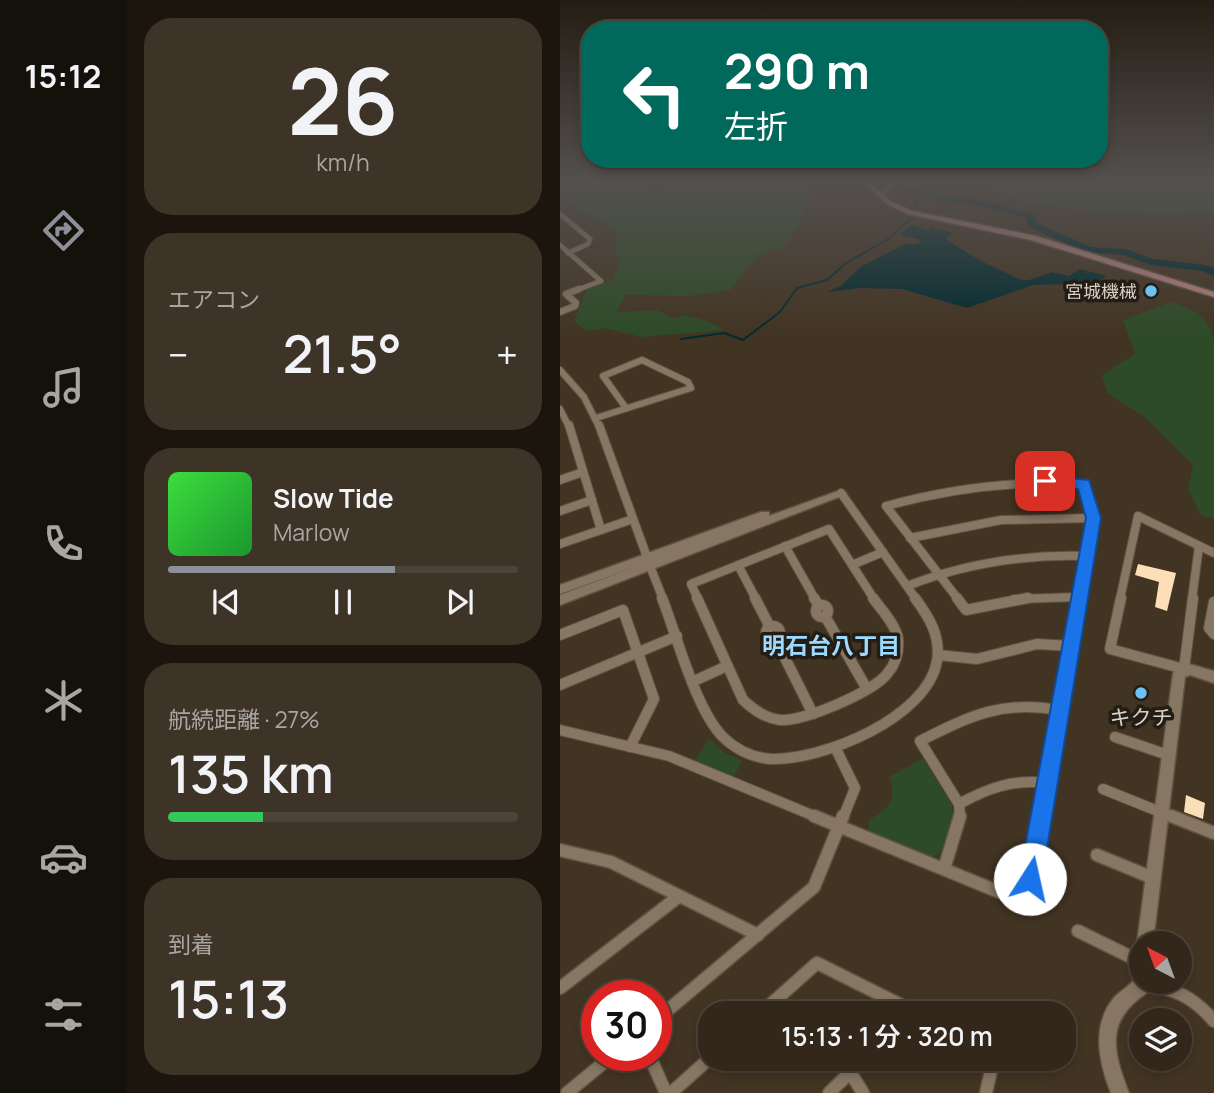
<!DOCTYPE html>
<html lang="ja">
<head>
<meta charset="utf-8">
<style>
  :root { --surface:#32271a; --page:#3d3327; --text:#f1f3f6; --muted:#a8a5a2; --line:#4d4439; --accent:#8c9099 }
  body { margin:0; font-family:Manrope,"Noto Sans JP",sans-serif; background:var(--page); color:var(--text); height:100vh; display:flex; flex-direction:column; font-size:26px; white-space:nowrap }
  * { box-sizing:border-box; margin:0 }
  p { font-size:23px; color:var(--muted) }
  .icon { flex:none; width:38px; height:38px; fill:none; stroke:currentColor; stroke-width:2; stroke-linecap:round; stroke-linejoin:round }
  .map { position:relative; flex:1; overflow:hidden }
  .details { display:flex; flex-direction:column; gap:18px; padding:18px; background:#1c150e; width:434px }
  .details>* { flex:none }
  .top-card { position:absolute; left:21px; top:21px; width:527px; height:147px; border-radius:28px; box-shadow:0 4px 10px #0003,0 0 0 2px var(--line); background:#00695c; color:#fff; overflow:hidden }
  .needle { width:46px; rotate:319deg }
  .tools { position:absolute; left:569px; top:931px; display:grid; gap:14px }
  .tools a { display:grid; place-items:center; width:63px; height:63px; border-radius:50%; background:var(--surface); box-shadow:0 4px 10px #0003,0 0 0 2px var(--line); font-size:35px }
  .speed { position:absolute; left:21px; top:980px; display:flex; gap:14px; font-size:35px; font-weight:700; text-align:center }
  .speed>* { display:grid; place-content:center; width:91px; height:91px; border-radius:50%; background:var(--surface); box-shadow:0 4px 10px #0003,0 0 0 2px var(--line); line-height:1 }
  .speed .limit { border:10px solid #d22; background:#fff; color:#111 }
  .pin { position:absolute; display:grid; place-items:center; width:60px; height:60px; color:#fff; margin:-30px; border-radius:14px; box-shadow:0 4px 10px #0006 }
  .me { position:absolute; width:77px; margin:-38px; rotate:10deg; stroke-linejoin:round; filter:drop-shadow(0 0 5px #0008) }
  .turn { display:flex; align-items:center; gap:24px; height:147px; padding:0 28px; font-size:32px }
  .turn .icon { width:91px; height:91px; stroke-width:2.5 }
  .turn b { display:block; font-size:49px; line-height:60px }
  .big { font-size:52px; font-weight:600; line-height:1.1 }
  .details .tile { flex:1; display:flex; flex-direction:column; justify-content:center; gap:10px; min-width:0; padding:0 24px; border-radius:28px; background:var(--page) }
  .details .dial { align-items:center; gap:0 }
  .dial b { font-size:91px; line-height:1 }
  .song { display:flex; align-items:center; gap:21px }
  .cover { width:84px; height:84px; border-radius:10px; background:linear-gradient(135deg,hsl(120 70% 55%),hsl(130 70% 35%)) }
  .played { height:7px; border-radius:4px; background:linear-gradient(90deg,var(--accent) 65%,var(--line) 65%) }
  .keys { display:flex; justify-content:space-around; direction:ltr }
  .heat { display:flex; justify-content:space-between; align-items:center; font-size:38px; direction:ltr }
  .charge { height:10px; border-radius:5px; background:linear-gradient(90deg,#34c759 27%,var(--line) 0) }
  .trip { position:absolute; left:138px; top:1001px; width:378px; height:70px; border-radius:28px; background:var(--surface); box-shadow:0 4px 10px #0003,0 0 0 2px var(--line); font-weight:600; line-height:70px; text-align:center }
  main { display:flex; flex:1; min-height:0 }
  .tab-bar { display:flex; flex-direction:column; width:126px; justify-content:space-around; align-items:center; background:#14100a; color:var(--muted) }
  .tab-bar .icon { width:49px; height:49px }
  .tab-bar .active { color:var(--accent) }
  .tab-bar b { font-size:32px; color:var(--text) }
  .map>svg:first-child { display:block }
</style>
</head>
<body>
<main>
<nav class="tab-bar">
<b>15:12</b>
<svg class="icon active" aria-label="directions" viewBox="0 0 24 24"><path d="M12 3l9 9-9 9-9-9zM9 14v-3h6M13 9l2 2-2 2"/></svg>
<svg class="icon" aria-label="music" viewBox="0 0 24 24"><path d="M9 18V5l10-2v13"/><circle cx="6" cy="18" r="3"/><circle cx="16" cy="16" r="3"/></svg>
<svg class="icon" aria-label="phone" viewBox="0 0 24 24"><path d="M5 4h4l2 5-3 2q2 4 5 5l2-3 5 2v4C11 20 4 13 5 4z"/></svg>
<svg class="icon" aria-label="climate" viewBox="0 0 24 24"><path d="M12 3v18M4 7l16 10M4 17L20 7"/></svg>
<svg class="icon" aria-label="car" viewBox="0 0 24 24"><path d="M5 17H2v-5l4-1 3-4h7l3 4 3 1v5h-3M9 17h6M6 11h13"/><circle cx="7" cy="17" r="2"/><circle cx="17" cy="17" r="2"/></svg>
<svg class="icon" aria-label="filters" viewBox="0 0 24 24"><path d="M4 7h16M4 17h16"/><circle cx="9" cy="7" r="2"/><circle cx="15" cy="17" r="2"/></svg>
</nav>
<section class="details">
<div class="tile dial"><b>26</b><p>km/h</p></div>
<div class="tile"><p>エアコン</p>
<div class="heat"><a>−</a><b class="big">21.5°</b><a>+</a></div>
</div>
<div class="tile">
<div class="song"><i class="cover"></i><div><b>Slow Tide</b><p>Marlow</p></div></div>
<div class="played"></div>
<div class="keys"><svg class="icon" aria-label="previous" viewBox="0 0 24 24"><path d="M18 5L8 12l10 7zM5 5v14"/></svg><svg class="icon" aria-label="pause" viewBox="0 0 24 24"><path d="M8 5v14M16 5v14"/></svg><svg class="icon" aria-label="next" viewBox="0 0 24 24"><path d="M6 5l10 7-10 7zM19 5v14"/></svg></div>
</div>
<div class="tile"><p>航続距離 · 27%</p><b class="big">135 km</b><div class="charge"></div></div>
<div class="tile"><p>到着</p><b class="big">15:13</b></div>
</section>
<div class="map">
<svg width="654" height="1093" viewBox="0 0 654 1093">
  <rect width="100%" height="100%" fill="#423422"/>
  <g fill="#2d4b26">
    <path d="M0,183H58L104,191L111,183H241L251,194L238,227L223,248L198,255L170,290L127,296L66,295L56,312L98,310L112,318C131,312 147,320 165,330L81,337L45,328L26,331L14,321L27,289L52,280L60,261L54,249L58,231L6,202L0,197Z"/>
    <path d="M424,183H654V212C606,219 460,213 424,183Z"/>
    <path d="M612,302C635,311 648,314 654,340V519L640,514L628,489L633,465L585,417L547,393L542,375L575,354L563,320Z"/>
    <polygon points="149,739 165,753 182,761 173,777 135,760"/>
    <path d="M363,758L392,805L393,817L381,852L371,858L308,832L309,820C328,808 339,800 329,777Z"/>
  </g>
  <polygon fill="#002b30" points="347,223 369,231 371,228 393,232 387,238 387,240 419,260 461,280 469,280 492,272 509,276 520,269 546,276 537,283 473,285 407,308 342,289 300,288 267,292 281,286 300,267 345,244 357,244 361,241 359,239 340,235 351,225"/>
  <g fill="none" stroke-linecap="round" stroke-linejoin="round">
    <g stroke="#002b30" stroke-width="2">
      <polyline points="353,210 358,194"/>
      <polyline points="121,339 164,333 183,340 220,312 237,288 267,280 286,263 327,240 351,218"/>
    </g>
    <polygon fill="#002b30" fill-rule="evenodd" points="324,183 336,183 360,191 430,202 474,214 477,223 531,247 566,249 593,259 645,265 654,268 654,276 642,271 591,265 564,255 525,252 469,227 466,218 429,208 358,197"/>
  </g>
  <g fill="#fcdfb8">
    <polygon points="578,564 616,573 607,611 595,607 599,582 575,575"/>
    <polygon points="626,795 645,803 643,819 624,812"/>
  </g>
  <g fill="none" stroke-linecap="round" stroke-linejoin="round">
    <defs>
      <g id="street-far4">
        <polyline points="0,214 30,239 28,244 8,253"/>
        <polyline points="0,245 41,281 14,291"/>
      </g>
      <g id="street-far3">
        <polyline points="0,312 15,306 16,303 6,294 19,289"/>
        <polyline points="0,370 24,397 39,427"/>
        <polyline points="0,409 9,427"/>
        <polyline points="36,418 131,388 128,382 82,360 43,376 66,408"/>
      </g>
      <g id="street-far2">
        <polyline points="9,425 41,530"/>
        <polyline points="39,425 87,557"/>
        <polyline points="0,480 23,472"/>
        <polyline points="281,493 356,599"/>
        <polyline points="0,511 32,500"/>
        <polyline points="350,538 441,520 533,518"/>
        <polyline points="0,544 73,519"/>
        <polyline points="225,546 255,599"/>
        <polyline points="178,565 196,599"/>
        <polyline points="292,565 323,552"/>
        <polyline points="90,566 103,599"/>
        <path d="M347,586C406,563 464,554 527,556"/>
        <polyline points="138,599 131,584 269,529 314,599"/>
        <path d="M398,599L326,506C392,488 456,480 524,484L533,518L519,597"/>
        <polyline points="454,599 519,597"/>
        <polyline points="560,599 578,516 654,553"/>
        <polyline points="632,599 639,546"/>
      </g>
      <g id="street-far1">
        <path d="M102,598C117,636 136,711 164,738C178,751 193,758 212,759C263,760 367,718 377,661C381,636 369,617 355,598"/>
        <path d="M137,598L183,700C194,710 205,718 220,720C243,722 313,692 327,674C335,665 339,652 338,639C336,625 321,609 313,598"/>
        <polyline points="195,598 210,627"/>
        <polyline points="254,598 259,606"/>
        <polyline points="397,598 406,610 468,598"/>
        <polyline points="561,598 550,649 624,669 633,598"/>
        <polyline points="654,602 649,628 654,634"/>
        <circle cx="262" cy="611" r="6"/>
        <polyline points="265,616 307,689"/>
        <circle cx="213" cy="633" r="7"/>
        <polyline points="0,635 63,610 94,699 70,747"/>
        <polyline points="215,638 253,714"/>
        <polyline points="378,655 417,659 477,644 511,646"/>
        <polyline points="134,681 167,666"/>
        <polyline points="0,685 117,636"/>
        <polyline points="0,730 109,756 259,818"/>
        <polyline points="555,737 608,755"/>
        <polyline points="275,747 295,788 283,818"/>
        <polyline points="543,789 615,818"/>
        <path d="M399,804C428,788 453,779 487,783"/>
        <path d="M400,818L399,804L360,741C410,716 441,700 499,710"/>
        <polyline points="481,818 519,598"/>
      </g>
      <g id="street">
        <polyline points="254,816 466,903 481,816"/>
        <polyline points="611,816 654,833"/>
        <polyline points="0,850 51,862 198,935"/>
        <polyline points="537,855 593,878"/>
        <polyline points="384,869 400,816"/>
        <polyline points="518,931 581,962"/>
        <path d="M582,986C613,986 634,998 654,1021"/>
        <polyline points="0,988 118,897"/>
        <polyline points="201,1013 257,963 357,1013"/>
        <polyline points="96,1020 254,887 283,816"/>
        <polyline points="89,1055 106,1093"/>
        <polyline points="290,1072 303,1093"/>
        <polyline points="7,1093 53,1055"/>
        <polyline points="111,1093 150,1058"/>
        <polyline points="269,1093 304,1059"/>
        <polyline points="426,1093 432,1066 428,1059"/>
      </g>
      <g id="secondary">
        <polygon points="330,183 336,183 322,196 318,196 318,194"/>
        <polygon points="281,490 284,491 286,493 284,495 0,605 0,595 78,566 0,594 0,585 201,512 209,512 209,516"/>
        <polygon points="629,664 654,671 654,683 630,675 625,677 593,943 581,943 581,949 577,943 613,674 615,670"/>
        <path d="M581,974V982H590L588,992C545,1020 552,1050 569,1093H551C539,1063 531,1027 553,999C560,990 572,986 576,976Z"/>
      </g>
      <polygon id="primary" points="305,183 311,183 331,202 352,211 476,236 654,292 654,297 471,240 348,214 327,204"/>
    </defs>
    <use href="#street-far4" stroke="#5e5343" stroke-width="6"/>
    <use href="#street-far3" stroke="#5e5343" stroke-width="8"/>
    <use href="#street-far2" stroke="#5e5343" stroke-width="10"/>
    <use href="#street-far1" stroke="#5e5343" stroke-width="12"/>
    <use href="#street" stroke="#5e5343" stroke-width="15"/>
    <use href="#secondary" stroke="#5e5343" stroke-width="3"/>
    <use href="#primary" stroke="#5e5343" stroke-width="3"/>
    <use href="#street-far4" stroke="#867662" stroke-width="4.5"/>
    <use href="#street-far3" stroke="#867662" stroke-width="6"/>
    <use href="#street-far2" stroke="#867662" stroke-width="8"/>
    <use href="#street-far1" stroke="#867662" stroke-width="10"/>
    <use href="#street" stroke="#867662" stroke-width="12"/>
    <use href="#secondary" fill="#867662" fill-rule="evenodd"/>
    <use href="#primary" fill="#b47f80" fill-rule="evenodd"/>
  </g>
  <linearGradient id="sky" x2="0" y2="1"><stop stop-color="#241d13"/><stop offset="0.54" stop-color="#54504f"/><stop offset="1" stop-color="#54504f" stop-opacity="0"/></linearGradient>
  <rect width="654" height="336" fill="url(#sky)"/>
  <polygon fill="#1a73e8" stroke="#114b97" stroke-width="2" points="485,476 529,480 541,518 482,879 478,887 470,890 462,887 459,879 526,518 518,489 480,485 477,481"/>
  <g fill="#6cc2f3" stroke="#231d15" stroke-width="2.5">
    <circle cx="591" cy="291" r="7"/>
    <circle cx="581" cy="693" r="7"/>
  </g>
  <g text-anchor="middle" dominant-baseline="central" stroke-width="7" stroke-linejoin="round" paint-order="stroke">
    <g font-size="18" fill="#dbd2c7" stroke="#231d15" text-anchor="end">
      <text x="577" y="291">宮城機械</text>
    </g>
    <g font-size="21" fill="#dbd2c7" stroke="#231d15">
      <text x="581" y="717">キクチ</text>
    </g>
    <g font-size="23" font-weight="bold" fill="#9ddaff" stroke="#231d15">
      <text x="271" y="645">明石台八丁目</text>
    </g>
  </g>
</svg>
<div class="tools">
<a><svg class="needle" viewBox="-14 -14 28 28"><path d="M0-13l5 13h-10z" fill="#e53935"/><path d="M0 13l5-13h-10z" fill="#a8a5a2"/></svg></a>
<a><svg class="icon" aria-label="layers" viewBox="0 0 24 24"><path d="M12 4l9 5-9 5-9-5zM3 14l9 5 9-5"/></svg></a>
</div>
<div class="speed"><div class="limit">30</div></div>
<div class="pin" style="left:485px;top:481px;background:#d93025"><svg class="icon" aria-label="arrive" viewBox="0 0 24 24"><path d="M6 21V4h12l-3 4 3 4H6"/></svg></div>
<svg class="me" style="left:470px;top:879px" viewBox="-20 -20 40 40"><circle r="19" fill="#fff"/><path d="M0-13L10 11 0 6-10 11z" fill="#1a73e8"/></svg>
<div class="trip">15:13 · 1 分 · 320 m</div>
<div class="top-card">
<div class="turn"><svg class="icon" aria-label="left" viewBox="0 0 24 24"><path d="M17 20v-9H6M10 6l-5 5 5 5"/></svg><div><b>290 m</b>左折</div></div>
</div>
</div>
</main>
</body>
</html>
